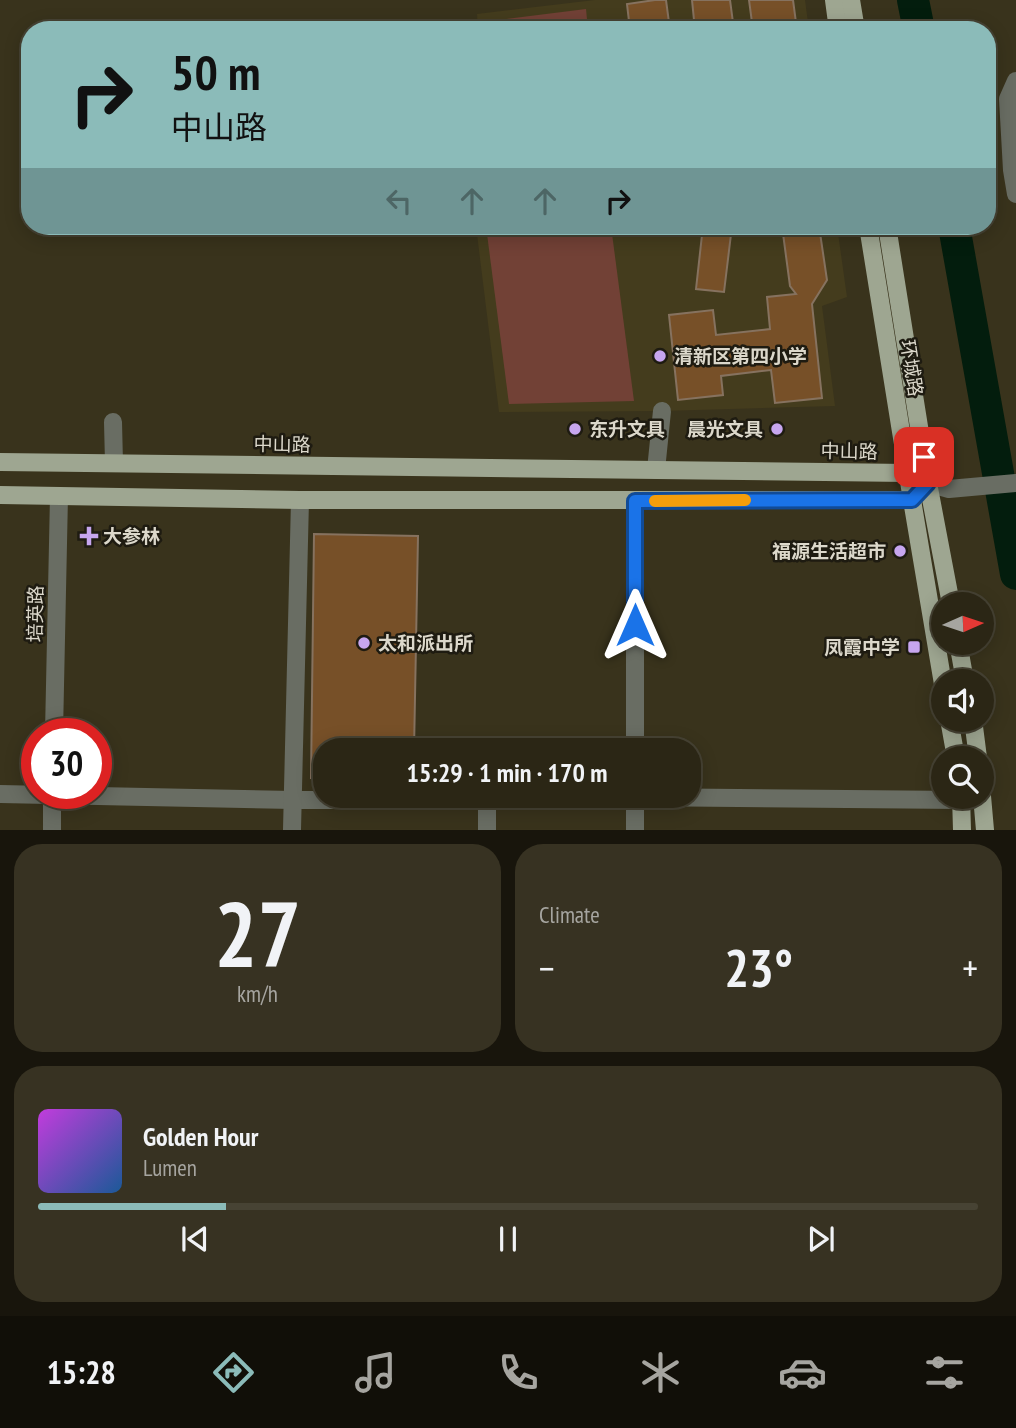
<!DOCTYPE html>
<html lang="en">
<head>
<meta charset="utf-8">
<style>
  :root { --surface:#2b2615; --page:#373222; --text:#f1f3f6; --muted:#a6a5a0; --line:#474334; --accent:#8bbbb9 }
  body { margin:0; font-family:"PT Sans Narrow","Noto Sans SC",sans-serif; background:var(--page); color:var(--text); height:100vh; display:flex; flex-direction:column; font-size:26px; white-space:nowrap }
  * { box-sizing:border-box; margin:0 }
  p { font-size:23px; color:var(--muted) }
  .icon { flex:none; width:38px; height:38px; fill:none; stroke:currentColor; stroke-width:2; stroke-linecap:round; stroke-linejoin:round }
  .map { position:relative; height:830px; overflow:hidden }
  .details { display:flex; flex-direction:column; gap:14px; padding:14px; background:#18150c; flex:1 }
  .details>* { flex:none }
  .top-card { position:absolute; left:21px; top:21px; width:975px; height:214px; border-radius:28px; box-shadow:0 4px 18px #0003,0 0 0 2px var(--line); background:#8bbbb9; color:#111; overflow:hidden }
  .needle { width:46px; rotate:87deg }
  .controls { position:absolute; left:931px; top:592px; display:grid; gap:14px }
  .controls a { display:grid; place-items:center; width:63px; height:63px; border-radius:50%; background:var(--surface); box-shadow:0 4px 18px #0003,0 0 0 2px var(--line); font-size:35px }
  .speed { position:absolute; left:21px; top:718px; display:flex; gap:14px; font-size:35px; font-weight:700; text-align:center }
  .speed>* { display:grid; place-content:center; width:91px; height:91px; border-radius:50%; background:var(--surface); box-shadow:0 4px 18px #0003,0 0 0 2px var(--line); line-height:1 }
  .speed .limit { border:10px solid #d22; background:#fff; color:#111 }
  .pin { position:absolute; display:grid; place-items:center; width:60px; height:60px; color:#fff; margin:-30px; border-radius:14px; box-shadow:0 4px 10px #0006 }
  .me { position:absolute; width:77px; margin:-38px; rotate:0deg; stroke-linejoin:round; filter:drop-shadow(0 0 5px #0008) }
  .turn { display:flex; align-items:center; gap:24px; height:147px; padding:0 35px; font-size:32px }
  .turn .icon { width:91px; height:91px; stroke-width:2.5 }
  .turn b { display:block; font-size:49px; line-height:60px }
  .lanes { display:flex; align-items:center; height:66px; padding:0 35px; background:#0003; justify-content:center; gap:35px; direction:ltr }
  .lanes .off { opacity:.35 }
  .big { font-size:52px; font-weight:700; line-height:1.1 }
  .details .card { flex:1; display:flex; flex-direction:column; justify-content:center; gap:10px; min-width:0; padding:0 24px; border-radius:28px; background:var(--page) }
  .details .dial { align-items:center; gap:0 }
  .dial b { font-size:91px; line-height:1 }
  .song { display:flex; align-items:center; gap:21px }
  .cover { width:84px; height:84px; border-radius:10px; background:linear-gradient(135deg,hsl(290 70% 55%),hsl(210 70% 35%)) }
  .played { height:7px; border-radius:4px; background:linear-gradient(90deg,var(--accent) 20%,var(--line) 20%) }
  .keys { display:flex; justify-content:space-around; direction:ltr }
  .heat { display:flex; justify-content:space-between; align-items:center; font-size:38px; direction:ltr }
  .details .tiles { flex:1; display:grid; gap:14px; grid-template-columns:1fr 1fr }
  .card:last-child { grid-column:span 2 }
  .trip { position:absolute; left:313px; top:738px; width:388px; height:70px; border-radius:28px; background:var(--surface); box-shadow:0 4px 18px #0003,0 0 0 2px var(--line); font-weight:700; line-height:70px; text-align:center }
  .dock { display:flex; height:112px; justify-content:space-around; align-items:center; background:#110f08; color:var(--muted) }
  .dock .icon { width:49px; height:49px }
  .dock .on { color:var(--accent) }
  .dock b { font-size:32px; color:var(--text) }
  .map>svg:first-child { display:block }
</style>
</head>
<body>
<div class="map">
<svg width="1016" height="830" viewBox="0 0 1016 830">
  <rect width="100%" height="100%" fill="#39331c"/>
  <g fill="#443c1d">
    <polygon points="595,0 805,0 809,30 478,30 477,14"/>
    <polygon points="476,226 837,226 847,297 822,306 835,406 662,411 499,412"/>
  </g>
  <g fill="#724136">
    <polygon points="586,9 588,30 484,30 483,22"/>
    <polygon points="486,226 611,226 634,401 509,404"/>
  </g>
  <g fill="none" stroke-linecap="round" stroke-linejoin="round">
    <g stroke="#031d0d" stroke-width="32">
      <polyline points="913,0 919,30"/>
      <polyline points="954,226 1016,574"/>
    </g>
  </g>
  <g fill="#775028" stroke="#86725f" stroke-width="2">
    <polygon points="655,0 666,0 670,30 630,30 627,4"/>
    <polygon points="692,0 730,0 734,30 695,30"/>
    <polygon points="749,0 793,0 797,30 753,30"/>
    <polygon points="703,226 732,226 724,292 696,289"/>
    <polygon points="782,226 819,226 827,280 812,304 822,398 775,403 771,370 721,376 723,395 678,400 669,315 713,310 716,335 770,329 767,297 796,294 790,286"/>
    <polygon points="314,534 418,536 414,751 326,751 326,779 311,778"/>
  </g>
  <g fill="none" stroke-linecap="round" stroke-linejoin="round">
    <g stroke="#696d63" stroke-width="18">
      <polyline points="1016,81 1008,99 1012,170 1016,194"/>
      <polyline points="113,422 114,463"/>
      <polyline points="656,470 662,411"/>
      <polyline points="928,483 949,489 1016,483"/>
      <polyline points="635,501 635,751"/>
      <polyline points="54,733 59,496"/>
      <polyline points="0,794 293,800 487,800 635,797 961,800"/>
      <polyline points="52,830 52,793"/>
      <polyline points="292,830 300,500"/>
      <polyline points="487,830 487,800"/>
      <polyline points="635,830 635,796"/>
    </g>
    <g stroke="#9ea691" stroke-width="18">
      <polyline points="834,0 838,30"/>
      <polyline points="851,0 856,30"/>
      <polyline points="868,226 912,500 943,684"/>
      <polyline points="887,226 928,483 951,604"/>
      <polyline points="0,462 908,473 928,483 912,500 300,500 0,495"/>
      <polyline points="958,642 965,681"/>
      <polyline points="949,719 956,758"/>
      <polyline points="973,719 978,758"/>
      <polyline points="961,796 962,830"/>
      <polyline points="982,796 985,830"/>
    </g>
  </g>
  <g fill="none" stroke-linecap="round" stroke-linejoin="round">
    <defs>
      <polyline id="route" points="635,625 635,501 912,500 928,483 924,457"/>
    </defs>
    <use href="#route" stroke="#114b97" stroke-width="18"/>
    <use href="#route" stroke="#1a73e8" stroke-width="12"/>
    <polyline stroke="#f59e0b" stroke-width="12" points="655,501 745,500"/>
  </g>
  <g fill="#c7a6ef" stroke="#1e1b11" stroke-width="2.5">
    <circle cx="660" cy="356" r="7"/>
    <circle cx="575" cy="429" r="7"/>
    <circle cx="777" cy="429" r="7"/>
    <path d="M85.5 525.5h7v7h7v7h-7v7h-7v-7h-7v-7h7z"/>
    <circle cx="900" cy="551" r="7"/>
    <circle cx="364" cy="643" r="7"/>
    <rect x="907" y="640" width="14" height="14" rx="3.5"/>
  </g>
  <g text-anchor="middle" dominant-baseline="central" stroke-width="5" stroke-linejoin="round" paint-order="stroke">
    <g font-size="19" font-weight="bold" fill="#dcd8cb" stroke="#1e1b11" text-anchor="start">
      <text x="674" y="356">清新区第四小学</text>
      <text x="589" y="429">东升文具</text>
      <text x="763" y="429" text-anchor="end">晨光文具</text>
      <text x="103" y="536">大参林</text>
      <text x="886" y="551" text-anchor="end">福源生活超市</text>
      <text x="378" y="643">太和派出所</text>
      <text x="900" y="647" text-anchor="end">凤霞中学</text>
    </g>
    <g font-size="19" fill="#dcd8cb" stroke="#1e1b11">
      <text transform="translate(912 368) rotate(81)">环城路</text>
      <text transform="translate(282 444) rotate(1)">中山路</text>
      <text transform="translate(849 451) rotate(1)">中山路</text>
      <text transform="translate(35 614) rotate(-89)">培英路</text>
    </g>
  </g>
</svg>
<div class="controls">
<a><svg class="needle" viewBox="-14 -14 28 28"><path d="M0-13l5 13h-10z" fill="#e53935"/><path d="M0 13l5-13h-10z" fill="#a6a5a0"/></svg></a>
<a><svg class="icon" aria-label="sound" viewBox="0 0 24 24"><path d="M4 9h4l5-4v14l-5-4H4zM17 9q2 3 0 6"/></svg></a>
<a><svg class="icon" aria-label="search" viewBox="0 0 24 24"><circle cx="10" cy="10" r="6"/><path d="M15 15l6 6"/></svg></a>
</div>
<div class="speed"><div class="limit">30</div></div>
<div class="pin" style="left:924px;top:457px;background:#d93025"><svg class="icon" aria-label="arrive" viewBox="0 0 24 24"><path d="M6 21V4h12l-3 4 3 4H6"/></svg></div>
<svg class="me" style="left:635px;top:625px" viewBox="-20 -20 40 40"><path d="M0-17L14 15 0 8-14 15z" fill="#1a73e8" stroke="#fff" stroke-width="4"/></svg>
<div class="trip">15:29 · 1 min · 170 m</div>
<div class="top-card">
<div class="turn"><svg class="icon" aria-label="right" viewBox="0 0 24 24"><path d="M7 20v-9h11M14 6l5 5-5 5"/></svg><div><b>50 m</b>中山路</div></div>
<div class="lanes"><svg class="icon off" aria-label="left" viewBox="0 0 24 24"><path d="M17 20v-9H6M10 6l-5 5 5 5"/></svg><svg class="icon off" aria-label="ahead" viewBox="0 0 24 24"><path d="M12 20V5M6 11l6-6 6 6"/></svg><svg class="icon off" aria-label="ahead" viewBox="0 0 24 24"><path d="M12 20V5M6 11l6-6 6 6"/></svg><svg class="icon" aria-label="right" viewBox="0 0 24 24"><path d="M7 20v-9h11M14 6l5 5-5 5"/></svg></div>
</div>
</div>
<section class="details">
<div class="tiles">
<div class="card dial"><b>27</b><p>km/h</p></div>
<div class="card"><p>Climate</p>
<div class="heat"><a>−</a><b class="big">23°</b><a>+</a></div>
</div>
<div class="card">
<div class="song"><i class="cover"></i><div><b>Golden Hour</b><p>Lumen</p></div></div>
<div class="played"></div>
<div class="keys"><svg class="icon" aria-label="previous" viewBox="0 0 24 24"><path d="M18 5L8 12l10 7zM5 5v14"/></svg><svg class="icon" aria-label="pause" viewBox="0 0 24 24"><path d="M8 5v14M16 5v14"/></svg><svg class="icon" aria-label="next" viewBox="0 0 24 24"><path d="M6 5l10 7-10 7zM19 5v14"/></svg></div>
</div>
</div>
</section>
<nav class="dock">
<b>15:28</b>
<svg class="icon on" aria-label="directions" viewBox="0 0 24 24"><path d="M12 3l9 9-9 9-9-9zM9 14v-3h6M13 9l2 2-2 2"/></svg>
<svg class="icon" aria-label="music" viewBox="0 0 24 24"><path d="M9 18V5l10-2v13"/><circle cx="6" cy="18" r="3"/><circle cx="16" cy="16" r="3"/></svg>
<svg class="icon" aria-label="phone" viewBox="0 0 24 24"><path d="M5 4h4l2 5-3 2q2 4 5 5l2-3 5 2v4C11 20 4 13 5 4z"/></svg>
<svg class="icon" aria-label="climate" viewBox="0 0 24 24"><path d="M12 3v18M4 7l16 10M4 17L20 7"/></svg>
<svg class="icon" aria-label="car" viewBox="0 0 24 24"><path d="M5 17H2v-5l4-1 3-4h7l3 4 3 1v5h-3M9 17h6M6 11h13"/><circle cx="7" cy="17" r="2"/><circle cx="17" cy="17" r="2"/></svg>
<svg class="icon" aria-label="filters" viewBox="0 0 24 24"><path d="M4 7h16M4 17h16"/><circle cx="9" cy="7" r="2"/><circle cx="15" cy="17" r="2"/></svg>
</nav>
</body>
</html>
